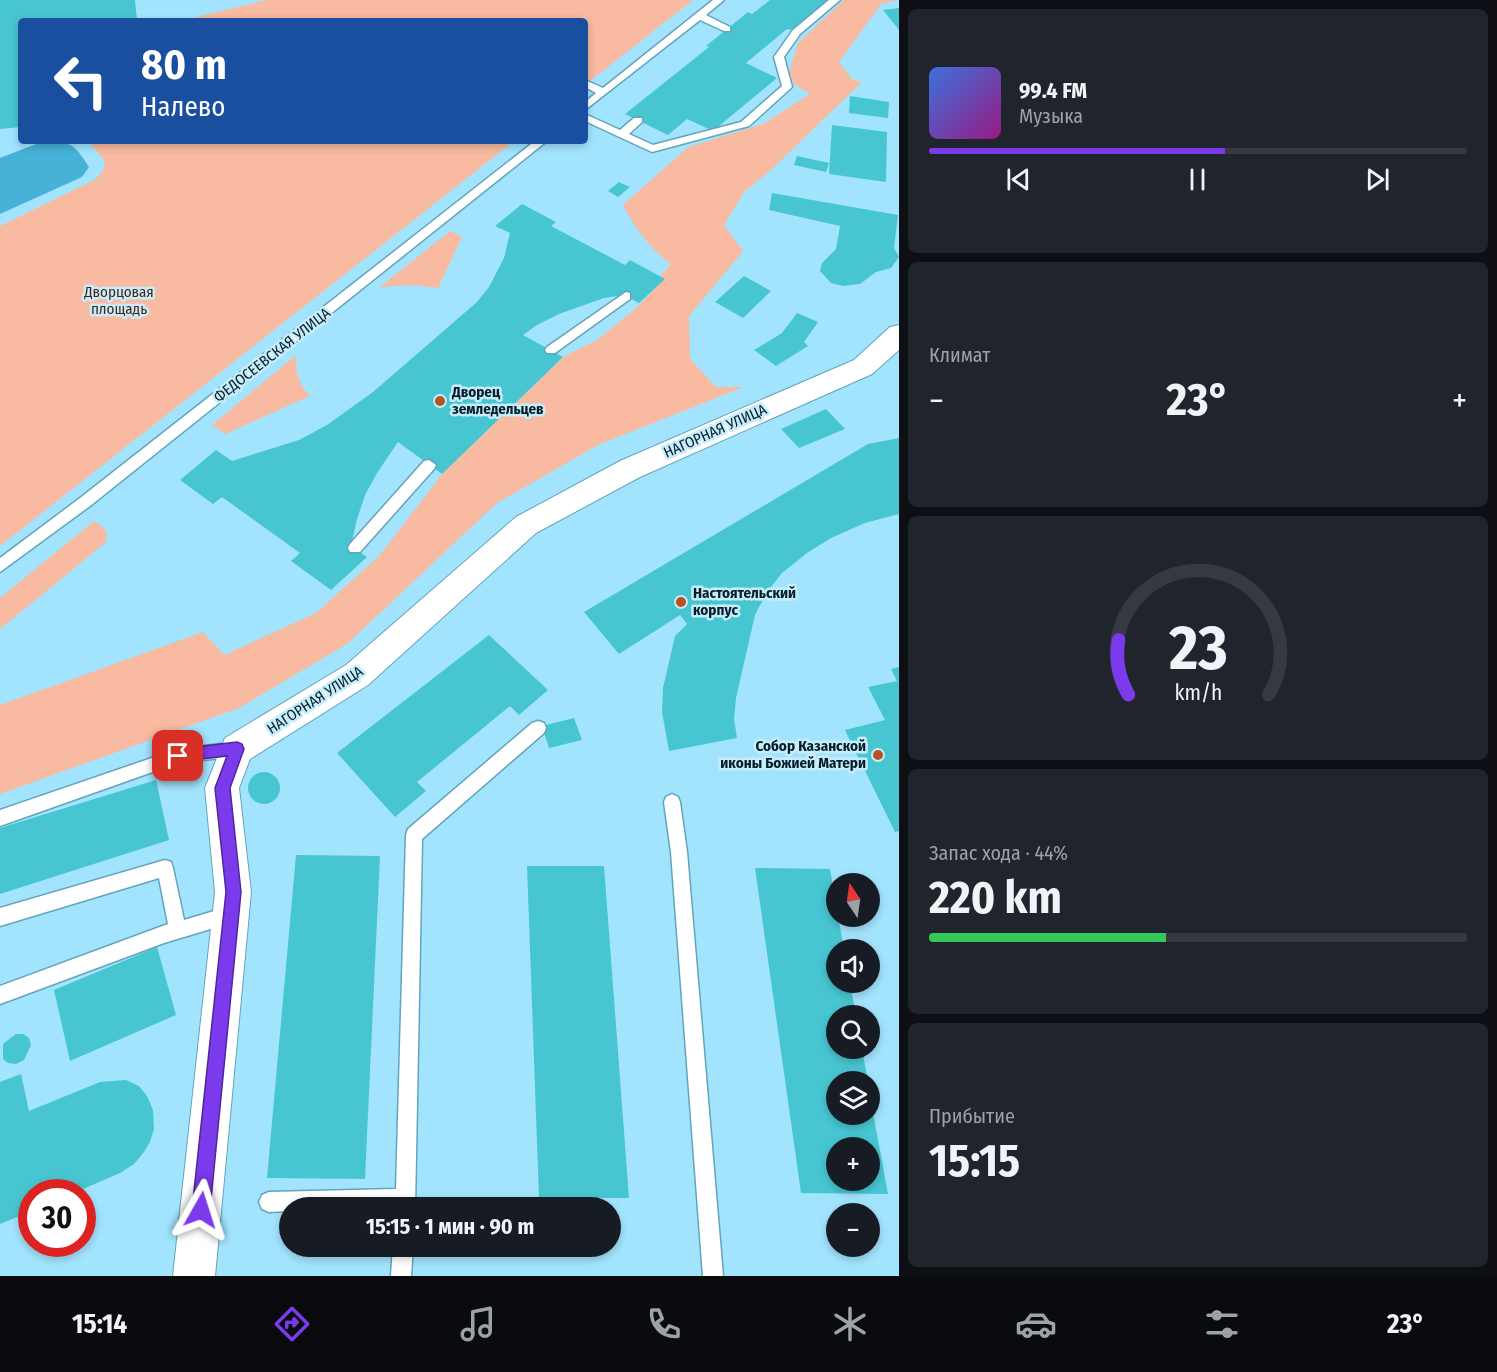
<!DOCTYPE html>
<html lang="ru">
<head>
<meta charset="utf-8">
<style>
  :root { --surface:#171b24; --page:#20242c; --text:#f1f3f6; --muted:#9ea1a6; --line:#363941; --accent:#7c3aed }
  body { margin:0; font-family:"Fira Sans Condensed",sans-serif; background:var(--page); color:var(--text); height:100vh; display:flex; flex-direction:column; font-size:22px; white-space:nowrap }
  * { box-sizing:border-box; margin:0 }
  p { font-size:20px; color:var(--muted) }
  .icon { flex:none; width:33px; height:33px; fill:none; stroke:currentColor; stroke-width:2; stroke-linecap:round; stroke-linejoin:round }
  .map { position:relative; flex:1; overflow:hidden }
  .panel { display:flex; flex-direction:column; gap:9px; padding:9px; background:#0d0f14; width:598px }
  .panel>* { flex:none }
  .hud { position:absolute; left:18px; top:18px; width:570px; height:126px; border-radius:6px; box-shadow:0 3px 9px #0003; background:#1a4fa0; color:#fff; overflow:hidden }
  .needle { width:39px; rotate:347deg }
  .fabs { position:absolute; left:826px; top:873px; display:grid; gap:12px }
  .fabs a { display:grid; place-items:center; width:54px; height:54px; border-radius:50%; background:var(--surface); box-shadow:0 3px 9px #0003; font-size:30px }
  .speed { position:absolute; left:18px; top:1179px; display:flex; gap:12px; font-size:30px; font-weight:700; text-align:center }
  .speed>* { display:grid; place-content:center; width:78px; height:78px; border-radius:50%; background:var(--surface); box-shadow:0 3px 9px #0003; line-height:1 }
  .speed .limit { border:9px solid #d22; background:#fff; color:#111 }
  .pin { position:absolute; display:grid; place-items:center; width:51px; height:51px; color:#fff; margin:-26px; border-radius:12px; box-shadow:0 3px 9px #0006 }
  .me { position:absolute; width:66px; margin:-33px; rotate:6deg; stroke-linejoin:round; filter:drop-shadow(0 0 4px #0008) }
  .turn { display:flex; align-items:center; gap:21px; height:126px; padding:0 24px; font-size:27px }
  .turn .icon { width:78px; height:78px; stroke-width:2.5 }
  .turn b { display:block; font-size:42px; line-height:51px }
  .big { font-size:45px; font-weight:700; line-height:1.1 }
  .panel .widget { flex:1; display:flex; flex-direction:column; justify-content:center; gap:9px; min-width:0; padding:0 21px; border-radius:9px; background:var(--page) }
  .panel .dial { align-items:center; gap:0 }
  .dial svg { height:156px; overflow:visible; fill:none; stroke:var(--line); stroke-width:7; stroke-linecap:round; text-anchor:middle }
  .dial text { fill:var(--text); stroke:none }
  .song { display:flex; align-items:center; gap:18px }
  .cover { width:72px; height:72px; border-radius:9px; background:linear-gradient(135deg,hsl(220 70% 55%),hsl(310 70% 35%)) }
  .played { height:6px; border-radius:3px; background:linear-gradient(90deg,var(--accent) 55%,var(--line) 55%) }
  .keys { display:flex; justify-content:space-around; direction:ltr }
  .heat { display:flex; justify-content:space-between; align-items:center; font-size:33px; direction:ltr }
  .charge { height:9px; border-radius:4px; background:linear-gradient(90deg,#34c759 44%,var(--line) 0) }
  .trip { position:absolute; left:279px; top:1197px; width:342px; height:60px; border-radius:30px; background:var(--surface); box-shadow:0 3px 9px #0003; font-weight:700; line-height:60px; text-align:center }
  .menu { display:flex; height:96px; justify-content:space-around; align-items:center; background:#090b0e; color:var(--muted) }
  .menu .icon { width:42px; height:42px }
  .menu .selected { color:var(--accent) }
  .menu b { font-size:27px; color:var(--text) }
  main { display:flex; flex:1; min-height:0 }
  .map>svg:first-child { display:block }
</style>
</head>
<body>
<main>
<div class="map">
<svg width="899" height="1276" viewBox="0 0 899 1276">
  <rect width="100%" height="100%" fill="#a2e4fe"/>
  <g fill="#f8baa0">
    <polygon points="266,0 693,0 585,85 585,21 180,21"/>
    <path d="M844,0H898L881,4L839,62L853,80L862,82L772,169L744,192L724,225L743,251L689,316L690,359L716,387H744L598,445L497,503L347,644L239,708L0,794V705L203,632L224,655L316,613L380,555L442,474L563,357L597,340L634,310L664,279L660,276L671,264C650,249 635,228 623,205L688,147L763,124L810,94L794,84L789,73L798,43Z"/>
    <polygon points="88,141 514,141 0,546 0,226 96,179 103,170 105,161"/>
    <polygon points="450,231 462,237 438,288 413,285 380,287"/>
    <path d="M296,355C295,372 299,385 310,396L225,434L212,425Z"/>
    <path d="M94,521C103,526 110,532 105,543L0,629V598Z"/>
  </g>
  <path fill="#46b2d7" d="M44,141C71,141 74,144 89,167L82,177L0,214V158Z"/>
  <g fill="#47c6d2" fill-rule="evenodd">
    <polygon points="0,0 135,0 137,21 21,21 21,127 0,129"/>
    <polygon points="770,0 828,0 791,30 787,29 746,63 777,78 713,131 687,119 668,135 625,114 709,47 706,46 748,12 752,14"/>
    <polygon points="899,8 899,30 883,10"/>
    <polygon points="850,96 889,102 888,118 849,113"/>
    <polygon points="832,125 887,132 886,182 829,174"/>
    <polygon points="797,156 829,163 826,172 794,165"/>
    <polygon points="619,182 630,187 618,197 608,191"/>
    <polygon points="772,193 898,215 894,248 899,257 891,268 876,272 860,284 843,286 831,283 820,271 822,263 836,249 840,226 769,210"/>
    <polygon points="522,204 556,222 551,226 625,265 630,260 665,279 639,303 624,295 604,298 559,314 537,325 523,335 563,357 442,474 398,442 377,473 365,495 357,519 351,546 367,557 331,590 291,561 300,553 222,497 213,504 180,480 216,450 232,461 299,440 327,425 373,392 477,302 489,287 504,258 510,233 495,226"/>
    <polygon points="744,276 771,291 743,318 715,302"/>
    <polygon points="797,313 818,322 804,342 808,346 776,366 754,350 782,333"/>
    <polygon points="826,409 845,429 799,448 781,429"/>
    <polygon points="899,438 899,514 865,523 831,538 807,553 782,573 767,592 755,615 736,698 734,719 737,738 669,751 662,712 663,688 675,636 687,624 680,615 619,654 584,612 868,444"/>
    <polygon points="489,635 548,690 519,715 510,706 417,782 426,791 395,817 337,753"/>
    <polygon points="899,667 899,831 895,832 845,730 885,720 868,687 897,681 891,669"/>
    <polygon points="574,718 582,740 549,748 542,726"/>
    <circle cx="264" cy="788" r="16"/>
    <polygon points="156,780 169,840 0,894 0,828"/>
    <polygon points="296,855 380,856 365,1179 267,1178"/>
    <polygon points="527,866 604,866 629,1198 539,1198"/>
    <path d="M755,868L830,869L844,950H837V982H850L856,1016H837V1048H862L868,1082H837V1114H870L871,1102L888,1194L801,1193ZM837,1148H870V1180H837Z"/>
    <polygon points="157,947 176,1015 70,1061 54,990"/>
    <polygon points="16,1034 23,1034 29,1038 31,1045 24,1060 16,1064 8,1063 3,1059 3,1044"/>
    <polygon points="21,1074 29,1111 100,1082 126,1080 139,1086 147,1096 153,1110 154,1129 150,1142 144,1152 134,1164 120,1173 76,1192 32,1192 32,1211 0,1224 0,1082"/>
  </g>
  <g fill="none" stroke-linecap="round" stroke-linejoin="round">
    <defs>
      <g id="service">
        <polygon points="713,0 724,0 706,15 730,27 730,31 724,31 700,20 585,110 585,102 596,93 585,87 585,80 603,88"/>
        <polygon points="829,0 840,0 800,34 784,57 792,87 749,126 652,152 585,121 585,114 620,130 634,118 642,118 642,122 629,134 653,145 741,122 782,86 774,57 793,30"/>
        <polygon points="535,141 547,141 90,506 0,572 0,558 80,498"/>
        <polygon points="626,292 630,293 630,299 555,353 547,353 545,350 547,347"/>
        <polygon points="429,460 436,465 434,469 360,552 350,552 348,548 350,544 424,461"/>
        <polygon points="538,721 544,723 546,728 544,733 422,839 415,1208 290,1208 290,1211 269,1212 262,1209 259,1202 262,1195 269,1192 396,1189 406,835 408,829 532,723"/>
        <polygon points="237,742 243,744 245,749 243,754 237,756 178,763 0,826 0,810 178,749"/>
        <polygon points="672,794 678,797 680,802 687,852 723,1276 703,1276 671,852 664,802 666,797"/>
        <polygon points="165,860 171,862 173,868 184,920 231,906 237,909 240,915 237,921 164,943 0,1004 0,986 168,924 159,878 0,926 0,908"/>
        <polygon points="393,1246 413,1246 411,1276 391,1276"/>
      </g>
      <polygon id="minor" points="899,325 899,350 872,374 640,477 536,533 368,685 250,759 239,788 251,892 215,1276 173,1276 215,892 205,788 225,738 346,665 516,517 620,461 854,360 890,327"/>
    </defs>
    <use href="#service" stroke="#62a4bc" stroke-width="3"/>
    <use href="#minor" stroke="#62a4bc" stroke-width="2"/>
    <use href="#service" fill="#fff" fill-rule="evenodd"/>
    <use href="#minor" fill="#fff" fill-rule="evenodd"/>
  </g>
  <polygon fill="#7c3aed" stroke="#51269a" stroke-width="1.5" points="237,742 242,744 244,749 230,788 241,892 210,1210 207,1217 201,1219 195,1217 192,1210 226,892 215,788 227,756 178,762 172,760 170,756 172,751 178,749"/>
  <g fill="#b75320" stroke="#c7edfd" stroke-width="2">
    <circle cx="440" cy="401" r="6"/>
    <circle cx="681" cy="602" r="6"/>
    <circle cx="878" cy="755" r="6"/>
  </g>
  <g text-anchor="middle" dominant-baseline="central" stroke-width="5" stroke-linejoin="round" paint-order="stroke">
    <g font-size="15" fill="#4b2311" stroke="#c7edfd">
      <text x="119" y="292">Дворцовая<tspan x="119" dy="17">площадь</tspan></text>
    </g>
    <g font-size="15" fill="#041f29" stroke="#c7edfd">
      <text transform="translate(272 355) rotate(-38)">ФЕДОСЕЕВСКАЯ УЛИЦА</text>
      <text transform="translate(715 431) rotate(-24)">НАГОРНАЯ УЛИЦА</text>
      <text transform="translate(315 700) rotate(-33)">НАГОРНАЯ УЛИЦА</text>
    </g>
    <g font-size="15" font-weight="bold" fill="#041f29" stroke="#c7edfd" text-anchor="start">
      <text x="452" y="392">Дворец<tspan x="452" dy="17">земледельцев</tspan></text>
      <text x="693" y="593">Настоятельский<tspan x="693" dy="17">корпус</tspan></text>
      <text x="866" y="746" text-anchor="end">Собор Казанской<tspan x="866" dy="17">иконы Божией Матери</tspan></text>
    </g>
  </g>
</svg>
<div class="fabs">
<a><svg class="needle" viewBox="-14 -14 28 28"><path d="M0-13l5 13h-10z" fill="#e53935"/><path d="M0 13l5-13h-10z" fill="#9ea1a6"/></svg></a>
<a><svg class="icon" aria-label="sound" viewBox="0 0 24 24"><path d="M4 9h4l5-4v14l-5-4H4zM17 9q2 3 0 6"/></svg></a>
<a><svg class="icon" aria-label="search" viewBox="0 0 24 24"><circle cx="10" cy="10" r="6"/><path d="M15 15l6 6"/></svg></a>
<a><svg class="icon" aria-label="layers" viewBox="0 0 24 24"><path d="M12 4l9 5-9 5-9-5zM3 14l9 5 9-5"/></svg></a>
<a>+</a>
<a>−</a>
</div>
<div class="speed"><div class="limit">30</div></div>
<div class="pin" style="left:178px;top:756px;background:#d93025"><svg class="icon" aria-label="arrive" viewBox="0 0 24 24"><path d="M6 21V4h12l-3 4 3 4H6"/></svg></div>
<svg class="me" style="left:201px;top:1210px" viewBox="-20 -20 40 40"><path d="M0-17L14 15 0 8-14 15z" fill="#7c3aed" stroke="#fff" stroke-width="4"/></svg>
<div class="trip">15:15 · 1 мин · 90 m</div>
<div class="hud">
<div class="turn"><svg class="icon" aria-label="left" viewBox="0 0 24 24"><path d="M17 20v-9H6M10 6l-5 5 5 5"/></svg><div><b>80 m</b>Налево</div></div>
</div>
</div>
<section class="panel">
<div class="widget">
<div class="song"><i class="cover"></i><div><b>99.4 FM</b><p>Музыка</p></div></div>
<div class="played"></div>
<div class="keys"><svg class="icon" aria-label="previous" viewBox="0 0 24 24"><path d="M18 5L8 12l10 7zM5 5v14"/></svg><svg class="icon" aria-label="pause" viewBox="0 0 24 24"><path d="M8 5v14M16 5v14"/></svg><svg class="icon" aria-label="next" viewBox="0 0 24 24"><path d="M6 5l10 7-10 7zM19 5v14"/></svg></div>
</div>
<div class="widget"><p>Климат</p>
<div class="heat"><a>−</a><b class="big">23°</b><a>+</a></div>
</div>
<div class="widget dial"><svg viewBox="0 0 100 80">
<path d="M14 69A42 42 0 1 1 86 69"/>
<path d="M14 69A42 42 0 0 1 9 41" stroke="#7c3aed"/>
<text x="50" y="56" font-size="32" font-weight="700">23</text>
<text x="50" y="72" font-size="11">km/h</text>
</svg></div>
<div class="widget"><p>Запас хода · 44%</p><b class="big">220 km</b><div class="charge"></div></div>
<div class="widget"><p>Прибытие</p><b class="big">15:15</b></div>
</section>
</main>
<nav class="menu">
<b>15:14</b>
<svg class="icon selected" aria-label="directions" viewBox="0 0 24 24"><path d="M12 3l9 9-9 9-9-9zM9 14v-3h6M13 9l2 2-2 2"/></svg>
<svg class="icon" aria-label="music" viewBox="0 0 24 24"><path d="M9 18V5l10-2v13"/><circle cx="6" cy="18" r="3"/><circle cx="16" cy="16" r="3"/></svg>
<svg class="icon" aria-label="phone" viewBox="0 0 24 24"><path d="M5 4h4l2 5-3 2q2 4 5 5l2-3 5 2v4C11 20 4 13 5 4z"/></svg>
<svg class="icon" aria-label="climate" viewBox="0 0 24 24"><path d="M12 3v18M4 7l16 10M4 17L20 7"/></svg>
<svg class="icon" aria-label="car" viewBox="0 0 24 24"><path d="M5 17H2v-5l4-1 3-4h7l3 4 3 1v5h-3M9 17h6M6 11h13"/><circle cx="7" cy="17" r="2"/><circle cx="17" cy="17" r="2"/></svg>
<svg class="icon" aria-label="filters" viewBox="0 0 24 24"><path d="M4 7h16M4 17h16"/><circle cx="9" cy="7" r="2"/><circle cx="15" cy="17" r="2"/></svg>
<b>23°</b>
</nav>
</body>
</html>
